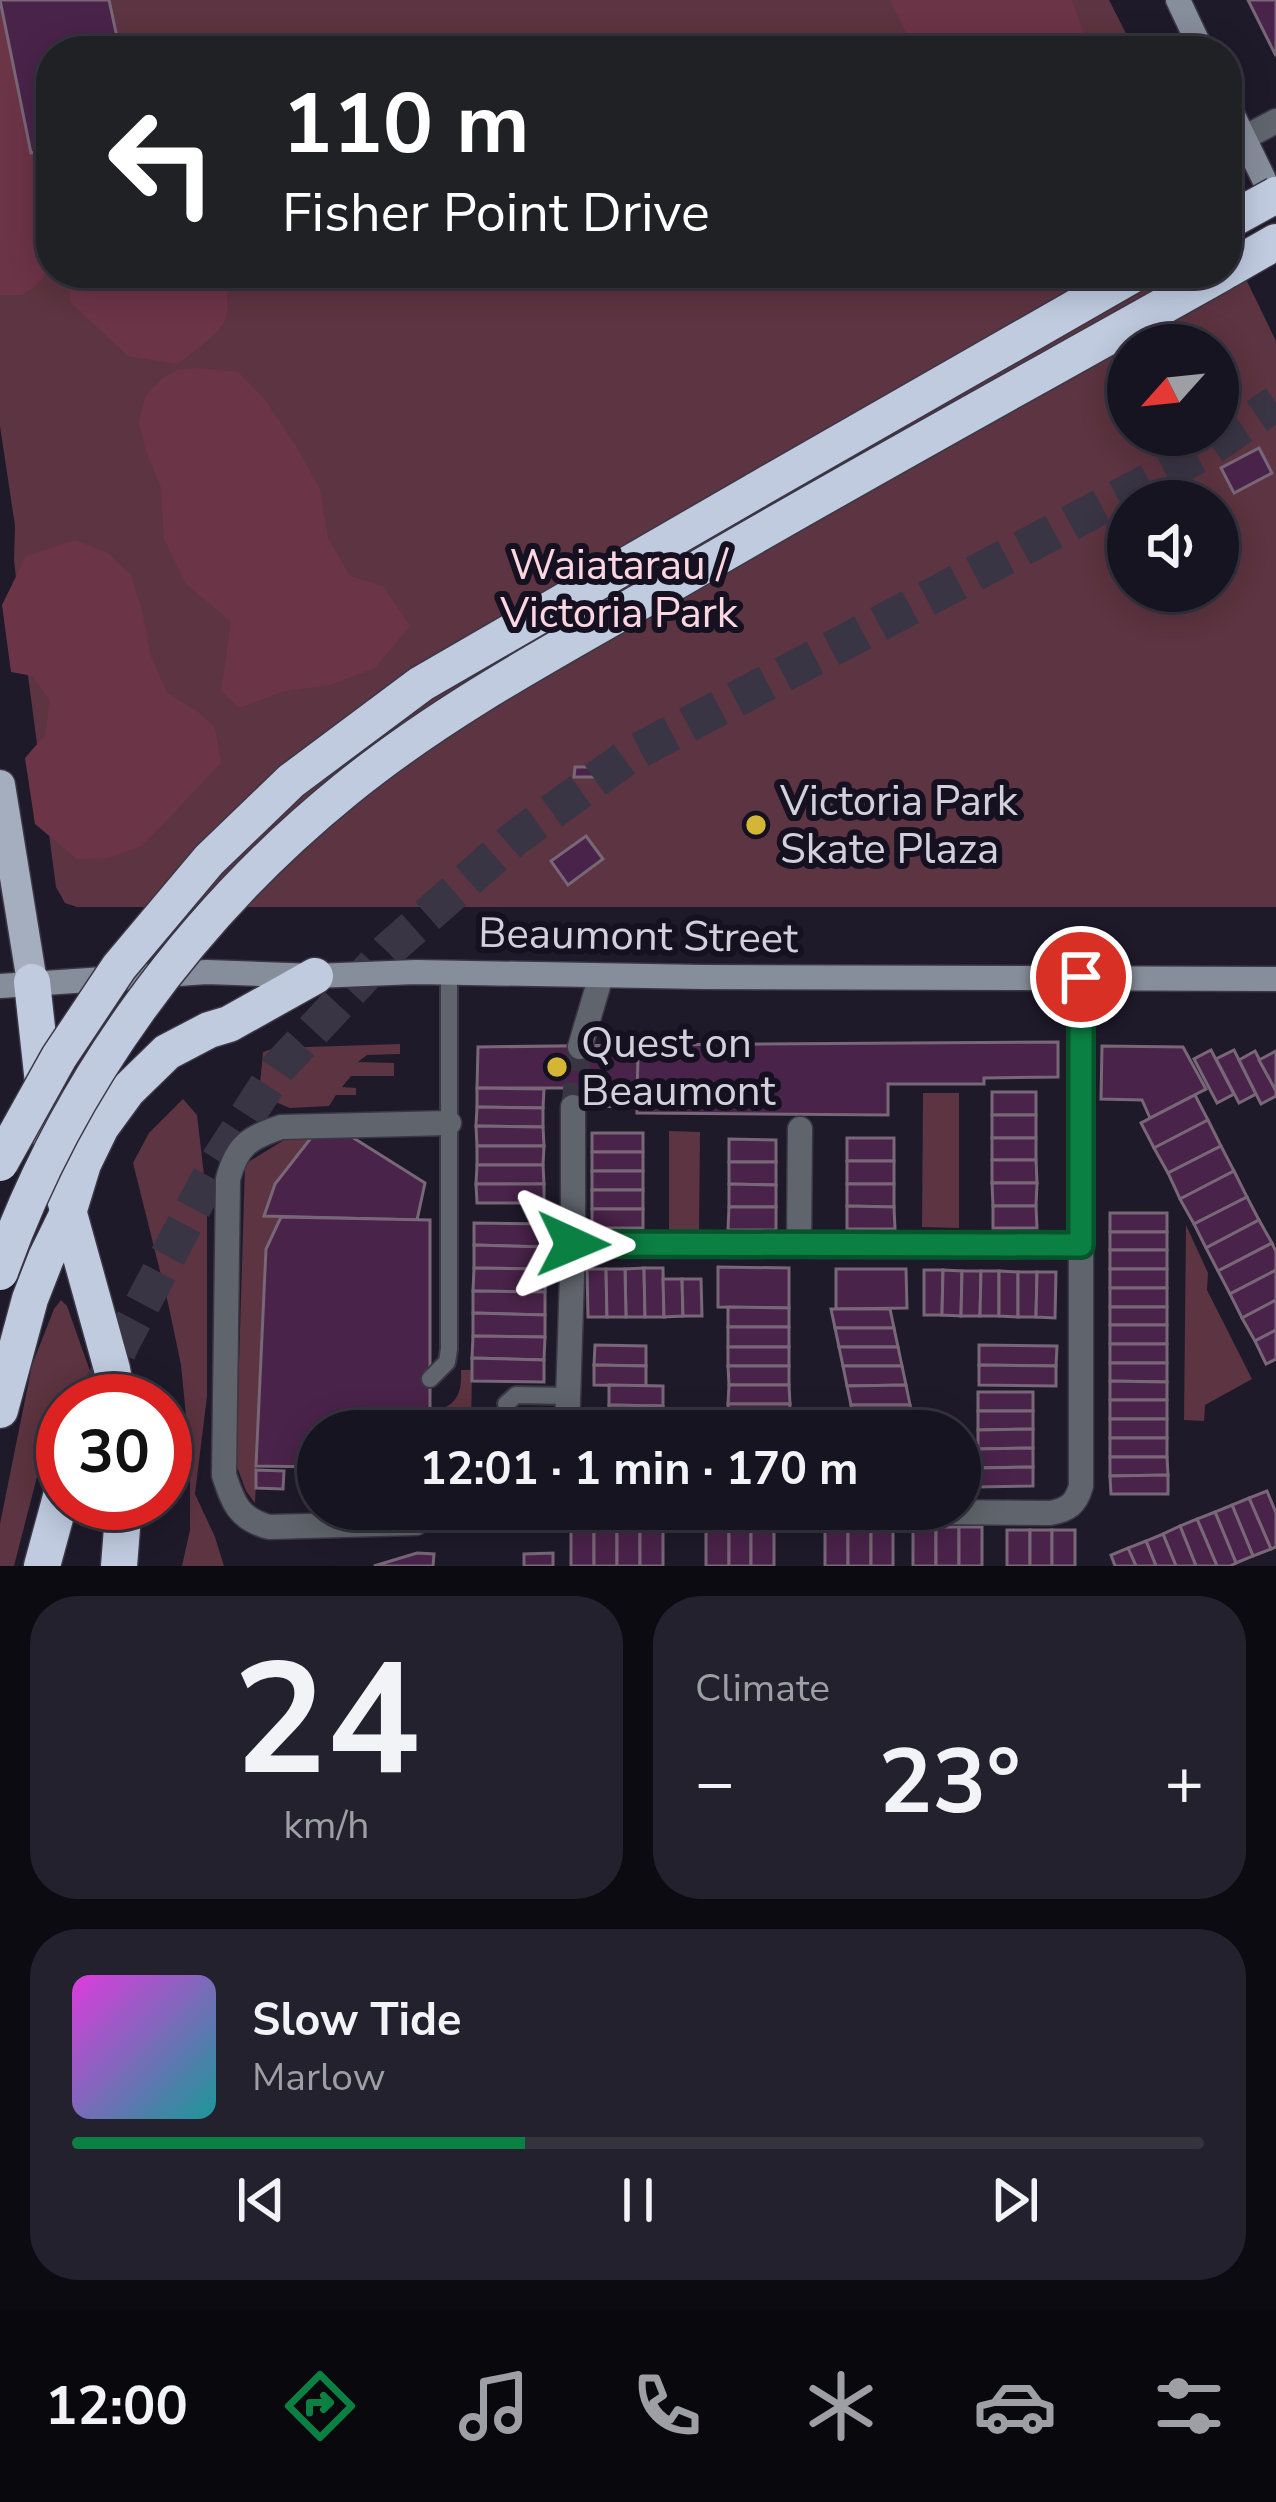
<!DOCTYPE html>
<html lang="en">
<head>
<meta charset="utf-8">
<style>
  :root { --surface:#161420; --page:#23212d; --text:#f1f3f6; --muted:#9e9ea5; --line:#35333e; --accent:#0b8043 }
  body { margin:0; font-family:"Nunito Sans",sans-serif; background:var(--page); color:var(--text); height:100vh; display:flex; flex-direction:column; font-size:45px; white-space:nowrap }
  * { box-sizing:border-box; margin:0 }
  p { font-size:39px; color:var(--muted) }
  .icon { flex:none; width:66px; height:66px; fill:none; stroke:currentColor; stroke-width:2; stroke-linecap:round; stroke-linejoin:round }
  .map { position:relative; height:1566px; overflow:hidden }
  .panel { display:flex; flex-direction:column; gap:30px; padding:30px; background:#0c0b12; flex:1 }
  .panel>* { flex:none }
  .banner { position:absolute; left:36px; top:36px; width:1206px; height:252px; border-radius:48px; box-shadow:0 6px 30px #0003,0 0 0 3px var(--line); background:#202124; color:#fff; overflow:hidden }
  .needle { width:78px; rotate:243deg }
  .tools { position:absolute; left:1107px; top:324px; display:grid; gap:24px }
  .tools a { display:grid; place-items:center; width:132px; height:132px; border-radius:50%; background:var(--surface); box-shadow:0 6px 30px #0003,0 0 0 3px var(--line); font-size:60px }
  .speed { position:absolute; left:36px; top:1374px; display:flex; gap:24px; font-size:60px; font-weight:700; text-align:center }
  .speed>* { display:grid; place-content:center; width:156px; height:156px; border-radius:50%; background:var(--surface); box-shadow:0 6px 30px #0003,0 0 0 3px var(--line); line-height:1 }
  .speed .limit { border:18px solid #d22; background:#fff; color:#111 }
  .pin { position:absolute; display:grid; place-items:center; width:102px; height:102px; color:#fff; margin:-51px; border:6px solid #fff; border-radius:50%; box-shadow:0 3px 12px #0007 }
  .me { position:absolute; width:132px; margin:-66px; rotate:91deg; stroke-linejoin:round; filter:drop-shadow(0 0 9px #0008) }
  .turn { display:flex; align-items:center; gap:42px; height:252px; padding:0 48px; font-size:54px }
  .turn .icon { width:156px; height:156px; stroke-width:2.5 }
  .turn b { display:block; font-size:84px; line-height:102px }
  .big { font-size:90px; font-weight:700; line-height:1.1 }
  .panel .card { flex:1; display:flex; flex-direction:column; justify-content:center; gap:18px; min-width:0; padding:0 42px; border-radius:48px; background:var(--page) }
  .panel .dial { align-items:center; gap:0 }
  .dial b { font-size:156px; line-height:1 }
  .song { display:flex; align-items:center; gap:36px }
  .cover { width:144px; height:144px; border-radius:18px; background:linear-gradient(135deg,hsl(300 70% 55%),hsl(180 70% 35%)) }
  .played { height:12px; border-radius:6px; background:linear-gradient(90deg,var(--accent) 40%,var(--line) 40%) }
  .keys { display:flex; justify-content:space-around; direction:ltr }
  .heat { display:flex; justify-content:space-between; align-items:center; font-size:66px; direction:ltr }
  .panel .tiles { flex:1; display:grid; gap:30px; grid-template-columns:1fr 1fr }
  .card:last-child { grid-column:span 2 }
  .trip { position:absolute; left:297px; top:1410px; width:684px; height:120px; border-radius:60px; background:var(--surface); box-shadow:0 6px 30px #0003,0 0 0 3px var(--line); font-weight:700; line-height:120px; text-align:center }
  .dock { display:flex; height:192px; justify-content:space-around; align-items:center; background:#09080d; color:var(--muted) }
  .dock .icon { width:84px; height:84px }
  .dock .on { color:var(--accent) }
  .dock b { font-size:54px; color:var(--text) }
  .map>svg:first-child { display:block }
</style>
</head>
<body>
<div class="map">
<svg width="1276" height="1566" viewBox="0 0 1276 1566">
  <rect width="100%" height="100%" fill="#1e1a2a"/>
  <g fill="#5d3441" fill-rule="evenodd">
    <path d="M0,0H1109L1135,51H51V273H1227V240L1276,341V907H77L65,903L56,887L21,623L14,560L15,526L0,426ZM1128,345H1218V435H1128ZM1128,501H1218V591H1128Z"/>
    <polygon points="400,1044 400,1054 367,1055 358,1062 394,1063 394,1076 351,1076 342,1087 356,1088 356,1095 336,1095 329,1106 290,1108 259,1095 263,1052 275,1048"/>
    <polygon points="923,1093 959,1093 959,1228 922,1227"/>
    <polygon points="183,1099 197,1115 207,1201 207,1396 195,1494 215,1537 224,1566 182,1566 190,1530 190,1457 181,1365 168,1303 133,1163 149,1133"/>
    <polygon points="669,1131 700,1132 699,1230 669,1230"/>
    <polygon points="310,1139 275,1184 264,1215 281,1217 266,1249 255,1503 246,1491 236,1464 245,1164 284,1140"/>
    <polygon points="1186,1225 1208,1273 1207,1290 1252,1379 1205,1405 1204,1421 1184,1420"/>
    <polygon points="61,1300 67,1306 90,1371 95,1401 63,1401 63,1475 39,1469 14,1566 0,1566 0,1524 32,1365 54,1309"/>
    <path d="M461,1370H472L471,1431H430V1413C456,1406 462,1396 461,1370Z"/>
  </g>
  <g fill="#6c3447">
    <polygon points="890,0 1072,0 1090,51 915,51"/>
    <polygon points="0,6 31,153 51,149 50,261 42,280 23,295 0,295"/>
    <path d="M69,273H234C223,288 229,295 227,312C225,333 193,351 177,364L128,356L70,302Z"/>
    <polygon points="199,368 238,372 263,397 296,446 320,489 328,538 350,576 383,586 410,626 375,668 331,685 285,691 239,708 221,691 231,622 186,584 164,539 161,488 145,448 139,422 145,397 162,378 177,370"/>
    <polygon points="75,540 108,553 131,575 143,614 150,654 167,693 197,711 215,728 221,763 142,846 109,858 77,859 35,824 25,758 45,735 50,701 33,676 11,672 2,605 26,556"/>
  </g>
  <g fill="#4a234a" stroke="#786777" stroke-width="3">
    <polygon points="0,0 109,0 120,51 51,51 51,149 31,153"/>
    <polygon points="1248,0 1276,0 1276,56"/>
    <polygon points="1259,448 1272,473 1234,493 1221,468"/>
    <polygon points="575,767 597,767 597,777 574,777"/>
    <polygon points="586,836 603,859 568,885 551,861"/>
    <polygon points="1058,1042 1058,1077 984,1078 984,1084 888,1084 888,1115 637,1113 638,1045"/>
    <polygon points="638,1045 637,1106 567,1107 566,1088 477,1088 478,1047"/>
    <polygon points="1102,1046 1183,1047 1206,1089 1150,1118 1142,1100 1101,1099"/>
    <polygon points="1211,1050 1234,1094 1217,1103 1194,1059"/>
    <polygon points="1234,1050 1256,1094 1239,1103 1216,1059"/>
    <polygon points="1255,1051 1276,1091 1276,1096 1261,1104 1239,1060"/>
    <polygon points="1276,1051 1276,1091 1259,1060"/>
    <polygon points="477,1088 544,1089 543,1108 477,1107"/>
    <rect x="992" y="1092" width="44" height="23"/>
    <polygon points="1195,1095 1208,1120 1154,1148 1141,1123"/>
    <polygon points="477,1107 543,1108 543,1127 476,1126"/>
    <rect x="992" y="1115" width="44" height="23"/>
    <polygon points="325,1120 425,1183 417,1220 264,1216 275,1184"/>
    <polygon points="1208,1120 1221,1146 1168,1173 1154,1148"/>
    <polygon points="476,1126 543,1127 544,1146 477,1146"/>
    <rect x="592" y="1133" width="51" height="19"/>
    <rect x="847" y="1138" width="47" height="23"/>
    <rect x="992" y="1138" width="44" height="22"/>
    <polygon points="729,1139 776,1140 776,1162 729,1162"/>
    <polygon points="477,1146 544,1146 543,1165 477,1165"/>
    <polygon points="1221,1146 1234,1171 1180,1199 1168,1173"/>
    <rect x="592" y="1152" width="51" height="19"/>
    <polygon points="992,1160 1036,1160 1037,1183 992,1183"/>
    <rect x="847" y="1161" width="47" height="23"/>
    <polygon points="729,1162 776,1162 776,1185 729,1184"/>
    <polygon points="477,1165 543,1165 544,1184 476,1184"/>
    <rect x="592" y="1171" width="51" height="19"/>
    <polygon points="1234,1171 1247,1197 1194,1224 1180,1199"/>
    <polygon points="992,1183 1037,1183 1036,1206 993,1206"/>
    <polygon points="476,1184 544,1184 544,1203 477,1203"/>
    <polygon points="729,1184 776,1185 776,1207 729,1207"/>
    <polygon points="847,1184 894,1184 894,1207 847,1206"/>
    <rect x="592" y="1190" width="51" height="19"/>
    <polygon points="1247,1197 1259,1220 1206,1248 1194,1224"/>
    <polygon points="847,1206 894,1207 895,1229 847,1229"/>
    <polygon points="993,1206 1036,1206 1037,1228 993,1228"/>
    <polygon points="729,1207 776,1207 776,1230 728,1230"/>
    <rect x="592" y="1209" width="51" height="19"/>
    <rect x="1110" y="1213" width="57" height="19"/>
    <polygon points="281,1217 430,1220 430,1431 318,1431 318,1467 256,1466 266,1249"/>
    <polygon points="1259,1220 1272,1243 1218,1271 1206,1248"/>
    <polygon points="474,1223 546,1224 546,1247 474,1245"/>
    <rect x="1110" y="1232" width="57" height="18"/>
    <polygon points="1272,1243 1276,1252 1276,1270 1230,1294 1218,1271"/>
    <polygon points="474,1245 546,1247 546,1269 474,1268"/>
    <rect x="1110" y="1250" width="57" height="19"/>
    <polygon points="718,1267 789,1268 789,1308 718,1307"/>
    <polygon points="474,1268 546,1269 545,1292 473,1291"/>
    <polygon points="644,1268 645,1317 626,1317 625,1269"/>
    <polygon points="644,1268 663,1268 664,1317 645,1317"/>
    <polygon points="587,1269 606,1269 607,1317 588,1317"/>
    <polygon points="606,1269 625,1269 626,1317 607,1317"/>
    <polygon points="836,1269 906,1269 907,1308 836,1309"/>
    <rect x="1110" y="1269" width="57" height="19"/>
    <polygon points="924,1270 943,1270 942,1315 924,1315"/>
    <polygon points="943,1270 962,1271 961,1316 942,1315"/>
    <polygon points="1276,1270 1276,1300 1242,1318 1230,1294"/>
    <polygon points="962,1271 981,1271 980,1316 961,1316"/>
    <polygon points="981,1271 999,1271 999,1316 980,1316"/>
    <polygon points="999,1271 1018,1272 1018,1317 999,1316"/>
    <polygon points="1018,1272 1037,1272 1036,1317 1018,1317"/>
    <polygon points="1037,1272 1056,1272 1055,1318 1036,1317"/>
    <polygon points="663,1279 682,1279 683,1316 664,1317"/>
    <polygon points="682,1279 701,1279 702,1316 683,1316"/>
    <rect x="1110" y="1288" width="57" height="19"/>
    <polygon points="473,1291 545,1292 545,1315 473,1313"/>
    <polygon points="1276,1300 1276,1330 1255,1341 1242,1318"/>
    <polygon points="728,1307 789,1308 789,1327 728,1327"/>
    <rect x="1110" y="1307" width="57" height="18"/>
    <polygon points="831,1309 890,1309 894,1328 835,1328"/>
    <polygon points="473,1313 545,1315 545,1337 473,1336"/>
    <rect x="1110" y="1325" width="57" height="19"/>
    <rect x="728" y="1327" width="61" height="20"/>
    <polygon points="835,1328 894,1328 898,1347 839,1347"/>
    <polygon points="1276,1330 1276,1359 1266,1364 1255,1341"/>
    <polygon points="473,1336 545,1337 544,1360 472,1358"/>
    <rect x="1110" y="1344" width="57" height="19"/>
    <polygon points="595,1345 646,1346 646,1366 594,1365"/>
    <polygon points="979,1345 1057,1346 1056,1366 979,1365"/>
    <rect x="728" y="1347" width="61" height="19"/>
    <polygon points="839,1347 898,1347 902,1366 843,1366"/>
    <polygon points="472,1358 544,1360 544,1382 472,1381"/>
    <polygon points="1110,1363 1167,1363 1167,1382 1110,1381"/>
    <polygon points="594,1365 646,1366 646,1386 594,1385"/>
    <polygon points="979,1365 1056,1366 1056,1386 979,1385"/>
    <polygon points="728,1366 789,1366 789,1385 729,1385"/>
    <polygon points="843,1366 902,1366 906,1385 847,1386"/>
    <polygon points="1110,1381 1167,1382 1167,1400 1110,1400"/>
    <polygon points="609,1385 663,1386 663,1406 609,1405"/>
    <polygon points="729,1385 789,1385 790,1404 728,1404"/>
    <polygon points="906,1385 910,1405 851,1405 847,1386"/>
    <rect x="978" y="1392" width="55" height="19"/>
    <rect x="1110" y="1400" width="57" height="19"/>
    <polygon points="728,1404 790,1404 789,1424 729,1424"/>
    <polygon points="609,1405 663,1406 663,1425 609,1424"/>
    <polygon points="851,1405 910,1405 914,1423 855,1424"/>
    <polygon points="475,1411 537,1412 537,1431 475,1430"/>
    <polygon points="978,1411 1033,1411 1033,1429 978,1430"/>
    <rect x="1110" y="1419" width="57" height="19"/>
    <polygon points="609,1424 663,1425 663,1431 609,1431"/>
    <polygon points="1033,1429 1033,1448 978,1449 978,1430"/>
    <rect x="1110" y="1438" width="57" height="19"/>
    <polygon points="1033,1448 1033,1467 978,1468 978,1449"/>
    <polygon points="1110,1457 1167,1457 1168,1475 1110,1476"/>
    <polygon points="1033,1467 1033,1486 978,1487 978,1468"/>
    <polygon points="256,1470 284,1471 283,1489 256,1488"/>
    <polygon points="1168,1475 1168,1494 1111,1494 1110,1476"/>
    <polygon points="1267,1491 1276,1513 1276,1547 1271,1549 1249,1498"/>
    <polygon points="1249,1498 1271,1549 1253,1556 1232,1505"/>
    <polygon points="1232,1505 1253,1556 1236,1563 1215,1512"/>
    <polygon points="474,1509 536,1509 536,1526 474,1525"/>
    <polygon points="1215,1512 1236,1563 1230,1566 1217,1566 1197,1519"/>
    <polygon points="1197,1519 1217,1566 1196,1566 1180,1526"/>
    <polygon points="1180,1526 1196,1566 1176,1566 1163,1534"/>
    <rect x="913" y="1527" width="23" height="39"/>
    <rect x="936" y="1527" width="23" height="39"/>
    <rect x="959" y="1527" width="23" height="39"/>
    <rect x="571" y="1528" width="23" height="38"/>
    <polygon points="594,1528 617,1529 617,1566 594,1566"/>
    <rect x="706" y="1528" width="23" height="38"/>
    <rect x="729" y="1528" width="22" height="38"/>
    <rect x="751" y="1528" width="23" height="38"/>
    <rect x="825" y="1528" width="23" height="38"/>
    <rect x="848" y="1528" width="23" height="38"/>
    <polygon points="871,1528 893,1529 893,1566 871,1566"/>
    <rect x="617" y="1529" width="23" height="37"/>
    <rect x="640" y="1529" width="23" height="37"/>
    <rect x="1007" y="1530" width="23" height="36"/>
    <rect x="1030" y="1530" width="22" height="36"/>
    <rect x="1052" y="1530" width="23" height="36"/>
    <polygon points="1163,1534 1176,1566 1156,1566 1146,1541"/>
    <polygon points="1146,1541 1156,1566 1136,1566 1128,1548"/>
    <polygon points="1128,1548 1136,1566 1115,1566 1111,1555"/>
    <polygon points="417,1553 434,1554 433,1566 374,1566"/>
    <polygon points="553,1553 553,1566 524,1566 524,1554"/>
  </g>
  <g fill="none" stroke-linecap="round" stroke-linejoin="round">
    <polyline stroke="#393545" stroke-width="24" stroke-dasharray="24 12" stroke-linecap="butt" points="573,1107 580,1047"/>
    <polyline stroke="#393545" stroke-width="36" stroke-dasharray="36 18" stroke-linecap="butt" points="95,1401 123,1341 217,1163 278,1068 387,951 514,839 630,755 1203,453 1276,403"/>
    <defs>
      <g id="lane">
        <polyline points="430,1379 447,1362 449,1349 449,972"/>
        <polyline points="506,1404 516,1395 568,1396"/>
      </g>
      <g id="street">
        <polyline points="1244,138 1276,121"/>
        <polyline points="580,1047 601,976"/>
        <polyline points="573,1244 1081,1245"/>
        <polyline points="799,1245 800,1129"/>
        <polyline points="567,1431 573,1244 573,1107"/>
        <path d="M579,1509L1050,1513C1068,1510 1076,1504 1081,1486V977"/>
        <path d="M416,1523L269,1527C239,1519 233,1503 224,1475L228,1179C237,1145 249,1138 281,1127L449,1123"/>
      </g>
      <g id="secondary">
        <polyline points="1178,0 1202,51"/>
        <polyline points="1227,103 1276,204"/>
        <polyline points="0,986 207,972 315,976 416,972 703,977 1276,979"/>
      </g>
      <polyline id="primary" points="0,785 32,982"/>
      <g id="highway">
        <polyline points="1227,270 1276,242"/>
        <polyline points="755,491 1136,273"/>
        <polyline points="32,982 45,1101 55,1163 112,1369 118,1401"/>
        <polyline points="0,1410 30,1299 46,1258 68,1213 83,1164 101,1127 128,1090 167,1052 209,1030 229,1024 315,976"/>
        <polyline points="42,1566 63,1489"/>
        <polyline points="119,1566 124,1503"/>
      </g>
    </defs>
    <use href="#lane" stroke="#3b3746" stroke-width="20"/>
    <use href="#street" stroke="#3b3746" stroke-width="27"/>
    <use href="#secondary" stroke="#3b3746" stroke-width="27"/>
    <use href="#primary" stroke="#3b3746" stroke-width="33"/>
    <use href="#highway" stroke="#3b3746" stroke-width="39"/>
    <use href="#lane" stroke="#60656d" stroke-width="16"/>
    <use href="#street" stroke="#60656d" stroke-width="24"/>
    <use href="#secondary" stroke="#878e9b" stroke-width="24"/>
    <use href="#primary" stroke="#a5aebf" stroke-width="30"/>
    <use href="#highway" stroke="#c0cbe0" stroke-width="36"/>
    <defs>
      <g id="highway-bridge">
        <polyline points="1227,222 1276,195"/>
        <polyline points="0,1163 59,1057 119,967 209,860 291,781 421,684 755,491"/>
        <path d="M0,1272C66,1084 191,915 345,790C453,702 579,638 699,568C872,467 1048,371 1222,273"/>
      </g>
    </defs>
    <use href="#highway-bridge" stroke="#3b3746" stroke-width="39" stroke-linecap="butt"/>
    <use href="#highway-bridge" stroke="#c0cbe0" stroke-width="36"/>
  </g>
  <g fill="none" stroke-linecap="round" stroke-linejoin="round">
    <defs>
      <polyline id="route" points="573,1244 1081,1245 1081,977"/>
    </defs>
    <use href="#route" stroke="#07532c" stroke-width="30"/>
    <use href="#route" stroke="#0b8043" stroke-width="21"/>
  </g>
  <g fill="#d3b635" stroke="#151120" stroke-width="4.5">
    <circle cx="756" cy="825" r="12"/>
    <circle cx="557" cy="1067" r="12"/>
  </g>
  <g text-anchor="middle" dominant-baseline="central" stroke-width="12" stroke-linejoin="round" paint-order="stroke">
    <g font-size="42" fill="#fcd6e0" stroke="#151120">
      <text x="619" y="565">Waiatarau /<tspan x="619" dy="48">Victoria Park</tspan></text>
    </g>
    <g font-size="42" fill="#d2d0db" stroke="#151120" text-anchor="start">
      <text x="780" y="801">Victoria Park<tspan x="780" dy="48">Skate Plaza</tspan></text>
      <text x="581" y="1043">Quest on<tspan x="581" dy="48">Beaumont</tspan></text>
    </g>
    <g font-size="42" fill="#d2d0db" stroke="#151120">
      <text transform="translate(638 936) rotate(1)">Beaumont Street</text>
    </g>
  </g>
</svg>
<div class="tools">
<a><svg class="needle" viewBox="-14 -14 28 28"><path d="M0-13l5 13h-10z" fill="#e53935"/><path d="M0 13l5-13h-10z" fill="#9e9ea5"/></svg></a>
<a><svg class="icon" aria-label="sound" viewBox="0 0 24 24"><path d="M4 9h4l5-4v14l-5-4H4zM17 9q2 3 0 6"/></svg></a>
</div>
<div class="speed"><div class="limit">30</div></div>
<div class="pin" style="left:1081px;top:977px;background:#d93025"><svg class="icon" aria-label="arrive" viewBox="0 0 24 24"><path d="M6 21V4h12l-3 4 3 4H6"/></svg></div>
<svg class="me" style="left:573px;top:1244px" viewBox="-20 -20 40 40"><path d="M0-17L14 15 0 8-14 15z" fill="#0b8043" stroke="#fff" stroke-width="4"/></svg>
<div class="trip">12:01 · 1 min · 170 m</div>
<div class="banner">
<div class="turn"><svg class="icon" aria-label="left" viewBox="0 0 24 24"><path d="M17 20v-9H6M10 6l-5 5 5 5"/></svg><div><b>110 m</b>Fisher Point Drive</div></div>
</div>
</div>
<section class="panel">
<div class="tiles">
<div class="card dial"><b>24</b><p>km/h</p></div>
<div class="card"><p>Climate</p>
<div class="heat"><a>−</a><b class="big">23°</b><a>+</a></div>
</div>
<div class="card">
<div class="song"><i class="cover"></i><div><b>Slow Tide</b><p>Marlow</p></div></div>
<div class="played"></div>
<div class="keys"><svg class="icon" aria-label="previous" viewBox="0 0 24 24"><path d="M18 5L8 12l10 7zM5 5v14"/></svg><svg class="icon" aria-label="pause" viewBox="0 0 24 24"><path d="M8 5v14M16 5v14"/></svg><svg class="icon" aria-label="next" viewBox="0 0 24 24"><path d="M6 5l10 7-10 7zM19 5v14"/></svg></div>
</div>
</div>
</section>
<nav class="dock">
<b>12:00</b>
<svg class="icon on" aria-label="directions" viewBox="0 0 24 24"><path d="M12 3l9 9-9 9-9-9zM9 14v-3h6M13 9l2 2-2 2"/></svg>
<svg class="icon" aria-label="music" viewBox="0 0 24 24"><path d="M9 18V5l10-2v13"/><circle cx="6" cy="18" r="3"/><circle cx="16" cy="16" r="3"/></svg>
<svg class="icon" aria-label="phone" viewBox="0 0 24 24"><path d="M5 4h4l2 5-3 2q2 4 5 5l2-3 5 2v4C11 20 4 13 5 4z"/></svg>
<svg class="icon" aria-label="climate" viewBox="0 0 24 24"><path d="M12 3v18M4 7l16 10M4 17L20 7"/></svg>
<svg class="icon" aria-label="car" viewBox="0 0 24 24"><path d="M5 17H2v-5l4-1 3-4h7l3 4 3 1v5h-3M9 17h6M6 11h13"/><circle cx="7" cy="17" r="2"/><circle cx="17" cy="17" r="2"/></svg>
<svg class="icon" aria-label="filters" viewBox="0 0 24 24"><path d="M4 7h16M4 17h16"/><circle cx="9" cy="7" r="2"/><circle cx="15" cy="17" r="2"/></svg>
</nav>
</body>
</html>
